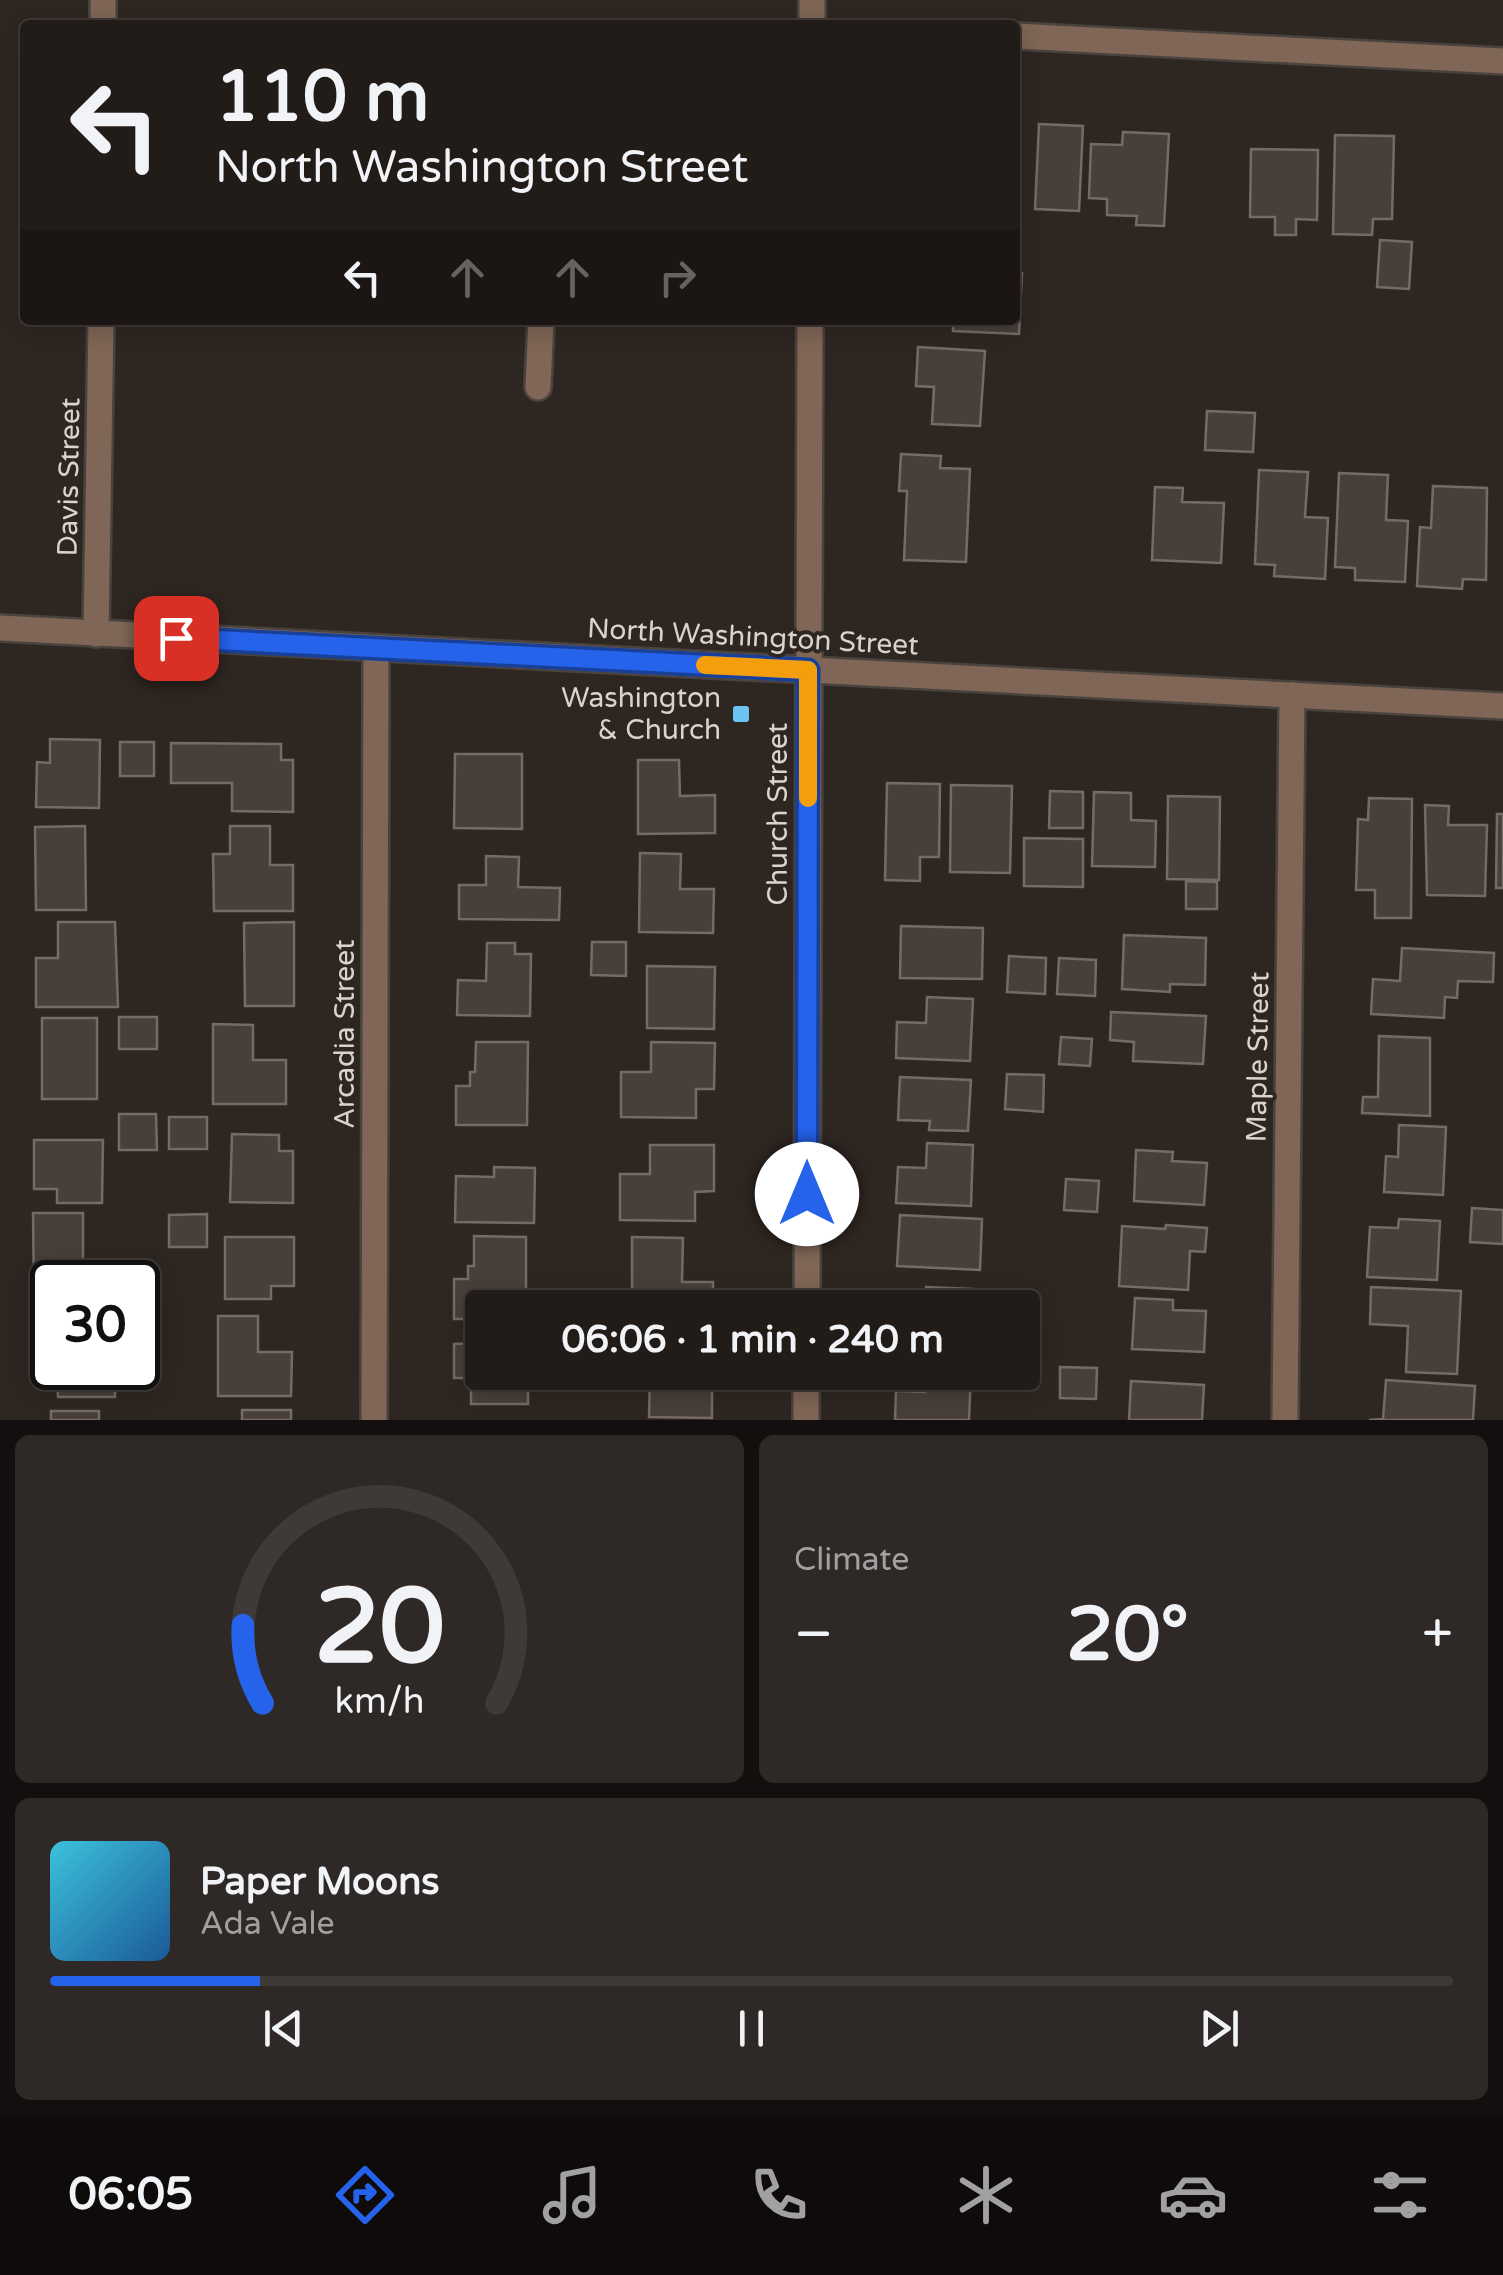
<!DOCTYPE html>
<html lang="en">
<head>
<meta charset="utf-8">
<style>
  :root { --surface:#221c19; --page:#2e2926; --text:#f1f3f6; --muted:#a2a1a2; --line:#3f3a38; --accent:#2563eb }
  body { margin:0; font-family:"Varela Round",sans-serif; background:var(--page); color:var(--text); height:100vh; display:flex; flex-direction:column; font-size:38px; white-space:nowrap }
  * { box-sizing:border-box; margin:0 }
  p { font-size:32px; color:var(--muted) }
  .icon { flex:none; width:55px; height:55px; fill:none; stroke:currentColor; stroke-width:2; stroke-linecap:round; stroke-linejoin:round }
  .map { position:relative; height:1420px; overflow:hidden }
  .details { display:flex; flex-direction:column; gap:15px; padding:15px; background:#130f0e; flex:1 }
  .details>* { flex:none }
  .hud { position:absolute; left:20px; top:20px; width:1000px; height:305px; border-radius:10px; box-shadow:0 5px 25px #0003,0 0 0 2px var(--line); background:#221c19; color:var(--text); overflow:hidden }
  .speed { position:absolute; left:30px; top:1260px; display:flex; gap:20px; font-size:50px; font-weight:700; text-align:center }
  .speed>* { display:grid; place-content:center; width:130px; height:130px; border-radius:50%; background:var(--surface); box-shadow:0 5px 25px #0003,0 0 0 2px var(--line); line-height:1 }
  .speed .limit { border:5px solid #111; border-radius:15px; background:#fff; color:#111 }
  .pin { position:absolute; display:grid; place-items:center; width:85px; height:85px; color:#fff; margin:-42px; border-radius:20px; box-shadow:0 5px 15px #0006 }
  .me { position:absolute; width:110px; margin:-55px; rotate:0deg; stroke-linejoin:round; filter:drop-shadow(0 0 8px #0008) }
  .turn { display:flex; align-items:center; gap:35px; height:210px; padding:0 30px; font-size:45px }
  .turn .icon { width:130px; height:130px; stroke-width:2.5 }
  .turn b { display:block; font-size:70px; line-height:85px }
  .lanes { display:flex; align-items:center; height:95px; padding:0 30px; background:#0003; justify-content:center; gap:50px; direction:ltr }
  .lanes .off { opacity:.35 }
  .big { font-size:75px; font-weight:700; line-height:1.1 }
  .details .widget { flex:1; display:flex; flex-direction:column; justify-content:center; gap:15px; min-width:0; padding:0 35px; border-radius:15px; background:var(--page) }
  .details .dial { align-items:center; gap:0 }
  .dial svg { height:260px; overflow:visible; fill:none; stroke:var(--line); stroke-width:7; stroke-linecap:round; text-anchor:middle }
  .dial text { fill:var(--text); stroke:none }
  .song { display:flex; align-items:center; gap:30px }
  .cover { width:120px; height:120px; border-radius:15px; background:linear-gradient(135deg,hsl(190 70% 55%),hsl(210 70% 35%)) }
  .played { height:10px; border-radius:5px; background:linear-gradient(90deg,var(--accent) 15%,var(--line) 15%) }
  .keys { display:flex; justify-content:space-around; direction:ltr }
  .heat { display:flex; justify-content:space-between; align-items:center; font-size:55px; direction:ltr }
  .details .tiles { flex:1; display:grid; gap:15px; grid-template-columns:1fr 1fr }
  .widget:last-child { grid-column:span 2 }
  .trip { position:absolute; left:465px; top:1290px; width:575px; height:100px; border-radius:10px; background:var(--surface); box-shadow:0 5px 25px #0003,0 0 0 2px var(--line); font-weight:700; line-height:100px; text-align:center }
  .menu { display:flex; height:160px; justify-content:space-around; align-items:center; background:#0e0b0a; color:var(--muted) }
  .menu .icon { width:70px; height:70px }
  .menu .current { color:var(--accent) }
  .menu b { font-size:45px; color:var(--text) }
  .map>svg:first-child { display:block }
</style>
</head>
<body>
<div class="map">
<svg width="1503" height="1420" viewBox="0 0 1503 1420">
  <rect width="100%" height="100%" fill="#2e2621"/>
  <g fill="#483f3a" stroke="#756b66" stroke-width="2.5">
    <polygon points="1039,124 1083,126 1079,211 1035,209"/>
    <polygon points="1123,132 1169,134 1164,226 1136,225 1137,216 1107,215 1107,199 1089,198 1091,144 1122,145"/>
    <polygon points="1335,135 1394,136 1392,219 1373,219 1372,235 1333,234"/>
    <polygon points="1251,149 1318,150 1317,220 1296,219 1296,235 1275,235 1275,217 1250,217"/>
    <polygon points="1380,240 1412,242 1409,289 1377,287"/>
    <polygon points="1015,272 1022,273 1019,334 953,331 953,320 1015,320"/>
    <polygon points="918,347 985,351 980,426 932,424 934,387 916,386"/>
    <polygon points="1207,411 1255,413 1253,452 1205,450"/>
    <polygon points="901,454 941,456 940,468 970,469 966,562 904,560 907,491 899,491"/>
    <polygon points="1259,470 1308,472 1305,517 1328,518 1325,579 1274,576 1275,565 1255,564"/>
    <polygon points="1339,473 1388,475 1386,520 1408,521 1405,582 1355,580 1355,568 1335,567"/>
    <polygon points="1433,486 1487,488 1486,580 1463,579 1462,589 1417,586 1420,527 1431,528"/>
    <polygon points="1155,487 1183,488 1182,502 1224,503 1221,563 1152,560"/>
    <polygon points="50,739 100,740 99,808 36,807 37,762 50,763"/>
    <rect x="120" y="742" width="34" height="34"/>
    <polygon points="171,743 281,744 281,760 293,760 293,812 232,811 232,783 171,783"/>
    <polygon points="455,754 522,754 522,829 454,828"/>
    <polygon points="638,760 679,760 680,796 715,795 715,833 638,834"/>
    <polygon points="887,783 940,784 939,857 920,857 920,881 885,880"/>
    <polygon points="951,785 1012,786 1010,873 950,872"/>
    <polygon points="1050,791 1083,792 1083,828 1049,828"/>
    <polygon points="1094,792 1131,793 1131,820 1156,821 1155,867 1092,866"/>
    <polygon points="1168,796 1220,797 1219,880 1167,879"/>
    <polygon points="1369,798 1412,799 1411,918 1375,918 1375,890 1356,890 1358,819 1368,820"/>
    <polygon points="1425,805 1449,806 1448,825 1487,825 1485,896 1427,895"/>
    <polygon points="1497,814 1503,814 1503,888 1496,888"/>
    <polygon points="85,826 86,910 36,910 35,827"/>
    <polygon points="230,826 270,826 270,865 293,865 293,911 214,911 213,854 230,854"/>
    <polygon points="1024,838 1083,839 1083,887 1024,886"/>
    <polygon points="640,853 681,854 680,889 714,889 713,933 639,932"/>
    <polygon points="486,856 519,857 518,887 560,888 559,920 459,919 459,885 486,885"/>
    <polygon points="1186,881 1217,882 1217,909 1186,909"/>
    <polygon points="58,922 115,922 118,1007 36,1007 36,958 58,958"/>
    <polygon points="294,922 294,1006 245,1006 244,923"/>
    <polygon points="901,926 983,928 982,979 900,978"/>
    <polygon points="1124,935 1206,938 1205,985 1170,984 1170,992 1122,989"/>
    <polygon points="592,942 626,942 626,976 591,975"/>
    <polygon points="487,943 515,943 515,954 531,954 530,1016 457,1015 458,980 486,981"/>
    <polygon points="1402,948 1494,953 1493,982 1458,981 1457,998 1445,997 1444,1018 1371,1014 1373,979 1400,981"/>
    <polygon points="1009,956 1046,958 1045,994 1007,992"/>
    <polygon points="1059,958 1096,960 1095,996 1057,994"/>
    <polygon points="647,966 715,967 714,1029 647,1028"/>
    <polygon points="927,997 973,999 970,1061 896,1058 897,1022 926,1023"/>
    <polygon points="1111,1012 1206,1016 1203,1064 1133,1061 1134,1042 1110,1040"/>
    <rect x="119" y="1017" width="38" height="32"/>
    <rect x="42" y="1018" width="55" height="81"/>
    <polygon points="213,1024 253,1025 253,1060 286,1060 286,1104 213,1104"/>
    <polygon points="1379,1036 1430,1038 1430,1116 1362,1113 1363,1097 1378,1097"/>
    <polygon points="1061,1037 1092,1039 1090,1066 1059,1064"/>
    <polygon points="476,1042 528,1042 527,1125 456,1125 456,1086 470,1086 470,1072 475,1072"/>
    <polygon points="651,1042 715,1043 714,1089 696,1089 696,1118 621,1117 621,1072 651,1072"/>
    <polygon points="1007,1074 1044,1075 1043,1112 1005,1109"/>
    <polygon points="900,1077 971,1080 968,1131 929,1130 930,1121 898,1120"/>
    <polygon points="119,1114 156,1114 157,1150 119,1150"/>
    <rect x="169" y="1117" width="38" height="32"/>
    <polygon points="1399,1125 1446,1127 1443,1195 1384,1192 1386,1156 1398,1157"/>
    <polygon points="232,1134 279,1135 279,1151 293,1151 293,1203 230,1202"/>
    <polygon points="34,1140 103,1140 102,1203 57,1203 57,1189 34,1189"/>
    <polygon points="927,1143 973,1145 971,1206 896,1203 898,1167 926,1168"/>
    <polygon points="650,1145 714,1145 714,1191 695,1192 695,1221 620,1220 620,1174 650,1174"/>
    <polygon points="1136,1150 1173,1152 1172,1161 1207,1163 1204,1205 1134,1201"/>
    <polygon points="494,1167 535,1168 534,1223 455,1222 456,1176 494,1177"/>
    <polygon points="1066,1179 1099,1181 1097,1212 1064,1210"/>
    <polygon points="1472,1208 1503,1210 1503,1244 1470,1242"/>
    <polygon points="33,1213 83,1213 83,1282 52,1282 52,1296 34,1297"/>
    <polygon points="207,1214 207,1247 169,1247 169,1215"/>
    <polygon points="900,1215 982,1219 980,1270 897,1266"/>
    <polygon points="1399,1219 1440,1221 1437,1280 1367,1277 1370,1227 1398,1228"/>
    <polygon points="1166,1225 1207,1228 1205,1252 1190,1251 1188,1290 1119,1286 1122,1226 1165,1229"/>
    <polygon points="474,1236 526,1237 526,1308 482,1308 482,1319 454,1319 454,1279 468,1279 468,1266 474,1266"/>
    <polygon points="225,1237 294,1237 294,1286 271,1286 271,1299 225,1299"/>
    <polygon points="632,1237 683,1238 682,1282 713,1282 713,1308 632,1308"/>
    <polygon points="926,1287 972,1289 971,1308 925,1308"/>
    <polygon points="1371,1287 1461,1291 1457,1374 1406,1372 1408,1326 1370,1324"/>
    <polygon points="1135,1298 1173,1300 1173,1310 1206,1311 1204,1352 1132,1349"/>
    <polygon points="218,1316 258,1316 258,1352 292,1352 291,1396 218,1396"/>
    <polygon points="482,1343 482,1372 528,1372 528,1404 471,1404 471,1378 454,1378 454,1344"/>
    <polygon points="1060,1367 1097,1368 1096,1399 1060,1398"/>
    <polygon points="57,1368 115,1368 115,1397 58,1397"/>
    <polygon points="650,1372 712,1372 712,1418 649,1417"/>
    <polygon points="925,1372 971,1372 969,1420 895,1420 896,1391 925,1392"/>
    <polygon points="1386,1380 1475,1386 1473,1420 1369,1420 1383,1419"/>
    <polygon points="1131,1381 1204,1385 1202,1420 1129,1420"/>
    <rect x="242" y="1410" width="49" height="10"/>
    <rect x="51" y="1411" width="48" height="9"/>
  </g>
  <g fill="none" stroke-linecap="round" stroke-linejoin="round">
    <defs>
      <g id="minor">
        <polyline points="103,25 103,0"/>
        <polyline points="812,25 812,0"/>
        <polyline points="1015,36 1503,61"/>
        <polyline points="538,387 541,320"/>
        <polyline points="0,628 1503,706"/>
        <polyline points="96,634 101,320"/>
        <polyline points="807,1308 810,320"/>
        <polyline points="374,1420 376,648"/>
        <polyline points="806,1420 806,1372"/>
        <polyline points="1285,1420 1292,695"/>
      </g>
    </defs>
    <use href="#minor" stroke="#49423d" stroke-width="30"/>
    <use href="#minor" stroke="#7f6656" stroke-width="25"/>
  </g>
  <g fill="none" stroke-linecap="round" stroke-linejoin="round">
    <defs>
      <polyline id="route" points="176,638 808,670 807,1194"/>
    </defs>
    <use href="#route" stroke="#184099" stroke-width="25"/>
    <use href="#route" stroke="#2563eb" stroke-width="18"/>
    <polyline stroke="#f59e0b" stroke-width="18" points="705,665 808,670 808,798"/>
  </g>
  <rect fill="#6cc3f2" stroke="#2e2621" stroke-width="4" x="731" y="704" width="20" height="20" rx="5"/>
  <g text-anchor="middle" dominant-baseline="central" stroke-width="8" stroke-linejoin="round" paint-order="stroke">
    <g font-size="28" fill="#d9d3d0" stroke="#2e2621">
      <text transform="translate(69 477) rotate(-89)">Davis Street</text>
      <text transform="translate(753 637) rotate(3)">North Washington Street</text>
      <text transform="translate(778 814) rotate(-90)">Church Street</text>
      <text transform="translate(345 1034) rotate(-90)">Arcadia Street</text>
      <text transform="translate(1258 1057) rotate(-89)">Maple Street</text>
    </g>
    <g font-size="28" fill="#d9d3d0" stroke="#2e2621" text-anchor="end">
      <text x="721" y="698">Washington<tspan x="721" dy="32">&amp; Church</tspan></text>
    </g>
  </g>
</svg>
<div class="speed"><div class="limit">30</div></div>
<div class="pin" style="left:176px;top:638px;background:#d93025"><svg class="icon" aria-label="arrive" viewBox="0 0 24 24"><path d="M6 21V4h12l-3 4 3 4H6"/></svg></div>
<svg class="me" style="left:807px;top:1194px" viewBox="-20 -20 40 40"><circle r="19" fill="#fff"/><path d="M0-13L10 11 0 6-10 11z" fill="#2563eb"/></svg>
<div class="trip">06:06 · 1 min · 240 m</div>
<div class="hud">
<div class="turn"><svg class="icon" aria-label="left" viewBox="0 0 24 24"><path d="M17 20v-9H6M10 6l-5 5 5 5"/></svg><div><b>110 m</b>North Washington Street</div></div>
<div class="lanes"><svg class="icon" aria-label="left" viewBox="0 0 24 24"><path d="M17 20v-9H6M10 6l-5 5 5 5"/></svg><svg class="icon off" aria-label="ahead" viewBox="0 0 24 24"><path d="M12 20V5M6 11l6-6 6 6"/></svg><svg class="icon off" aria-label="ahead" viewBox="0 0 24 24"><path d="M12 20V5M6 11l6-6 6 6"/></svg><svg class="icon off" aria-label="right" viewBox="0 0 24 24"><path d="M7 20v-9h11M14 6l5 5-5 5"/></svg></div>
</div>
</div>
<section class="details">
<div class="tiles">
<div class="widget dial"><svg viewBox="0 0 100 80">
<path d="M14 69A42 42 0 1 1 86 69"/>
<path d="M14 69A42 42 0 0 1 8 45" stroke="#2563eb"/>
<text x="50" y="56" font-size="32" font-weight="700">20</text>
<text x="50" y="72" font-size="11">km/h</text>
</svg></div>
<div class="widget"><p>Climate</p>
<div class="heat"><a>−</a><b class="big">20°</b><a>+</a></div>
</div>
<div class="widget">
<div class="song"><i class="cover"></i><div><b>Paper Moons</b><p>Ada Vale</p></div></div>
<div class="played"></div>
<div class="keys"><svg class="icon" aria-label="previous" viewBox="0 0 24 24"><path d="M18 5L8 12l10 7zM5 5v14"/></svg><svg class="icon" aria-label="pause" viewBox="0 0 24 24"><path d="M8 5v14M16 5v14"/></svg><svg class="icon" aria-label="next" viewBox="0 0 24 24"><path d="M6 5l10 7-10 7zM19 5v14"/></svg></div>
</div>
</div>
</section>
<nav class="menu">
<b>06:05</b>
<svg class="icon current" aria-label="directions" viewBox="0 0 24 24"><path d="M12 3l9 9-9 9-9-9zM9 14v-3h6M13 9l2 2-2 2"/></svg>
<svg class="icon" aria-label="music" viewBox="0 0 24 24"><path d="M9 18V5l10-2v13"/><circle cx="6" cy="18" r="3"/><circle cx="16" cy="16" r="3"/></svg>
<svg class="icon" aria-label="phone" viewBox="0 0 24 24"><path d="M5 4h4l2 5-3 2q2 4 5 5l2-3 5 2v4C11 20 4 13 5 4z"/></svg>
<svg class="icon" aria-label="climate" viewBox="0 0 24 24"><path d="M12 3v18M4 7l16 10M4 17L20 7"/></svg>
<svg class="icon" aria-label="car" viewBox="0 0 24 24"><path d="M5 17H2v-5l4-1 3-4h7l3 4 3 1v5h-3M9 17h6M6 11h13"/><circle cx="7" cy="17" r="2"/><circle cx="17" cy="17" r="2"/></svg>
<svg class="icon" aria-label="filters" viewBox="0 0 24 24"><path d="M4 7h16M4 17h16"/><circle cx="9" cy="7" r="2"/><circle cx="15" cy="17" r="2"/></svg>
</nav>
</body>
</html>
